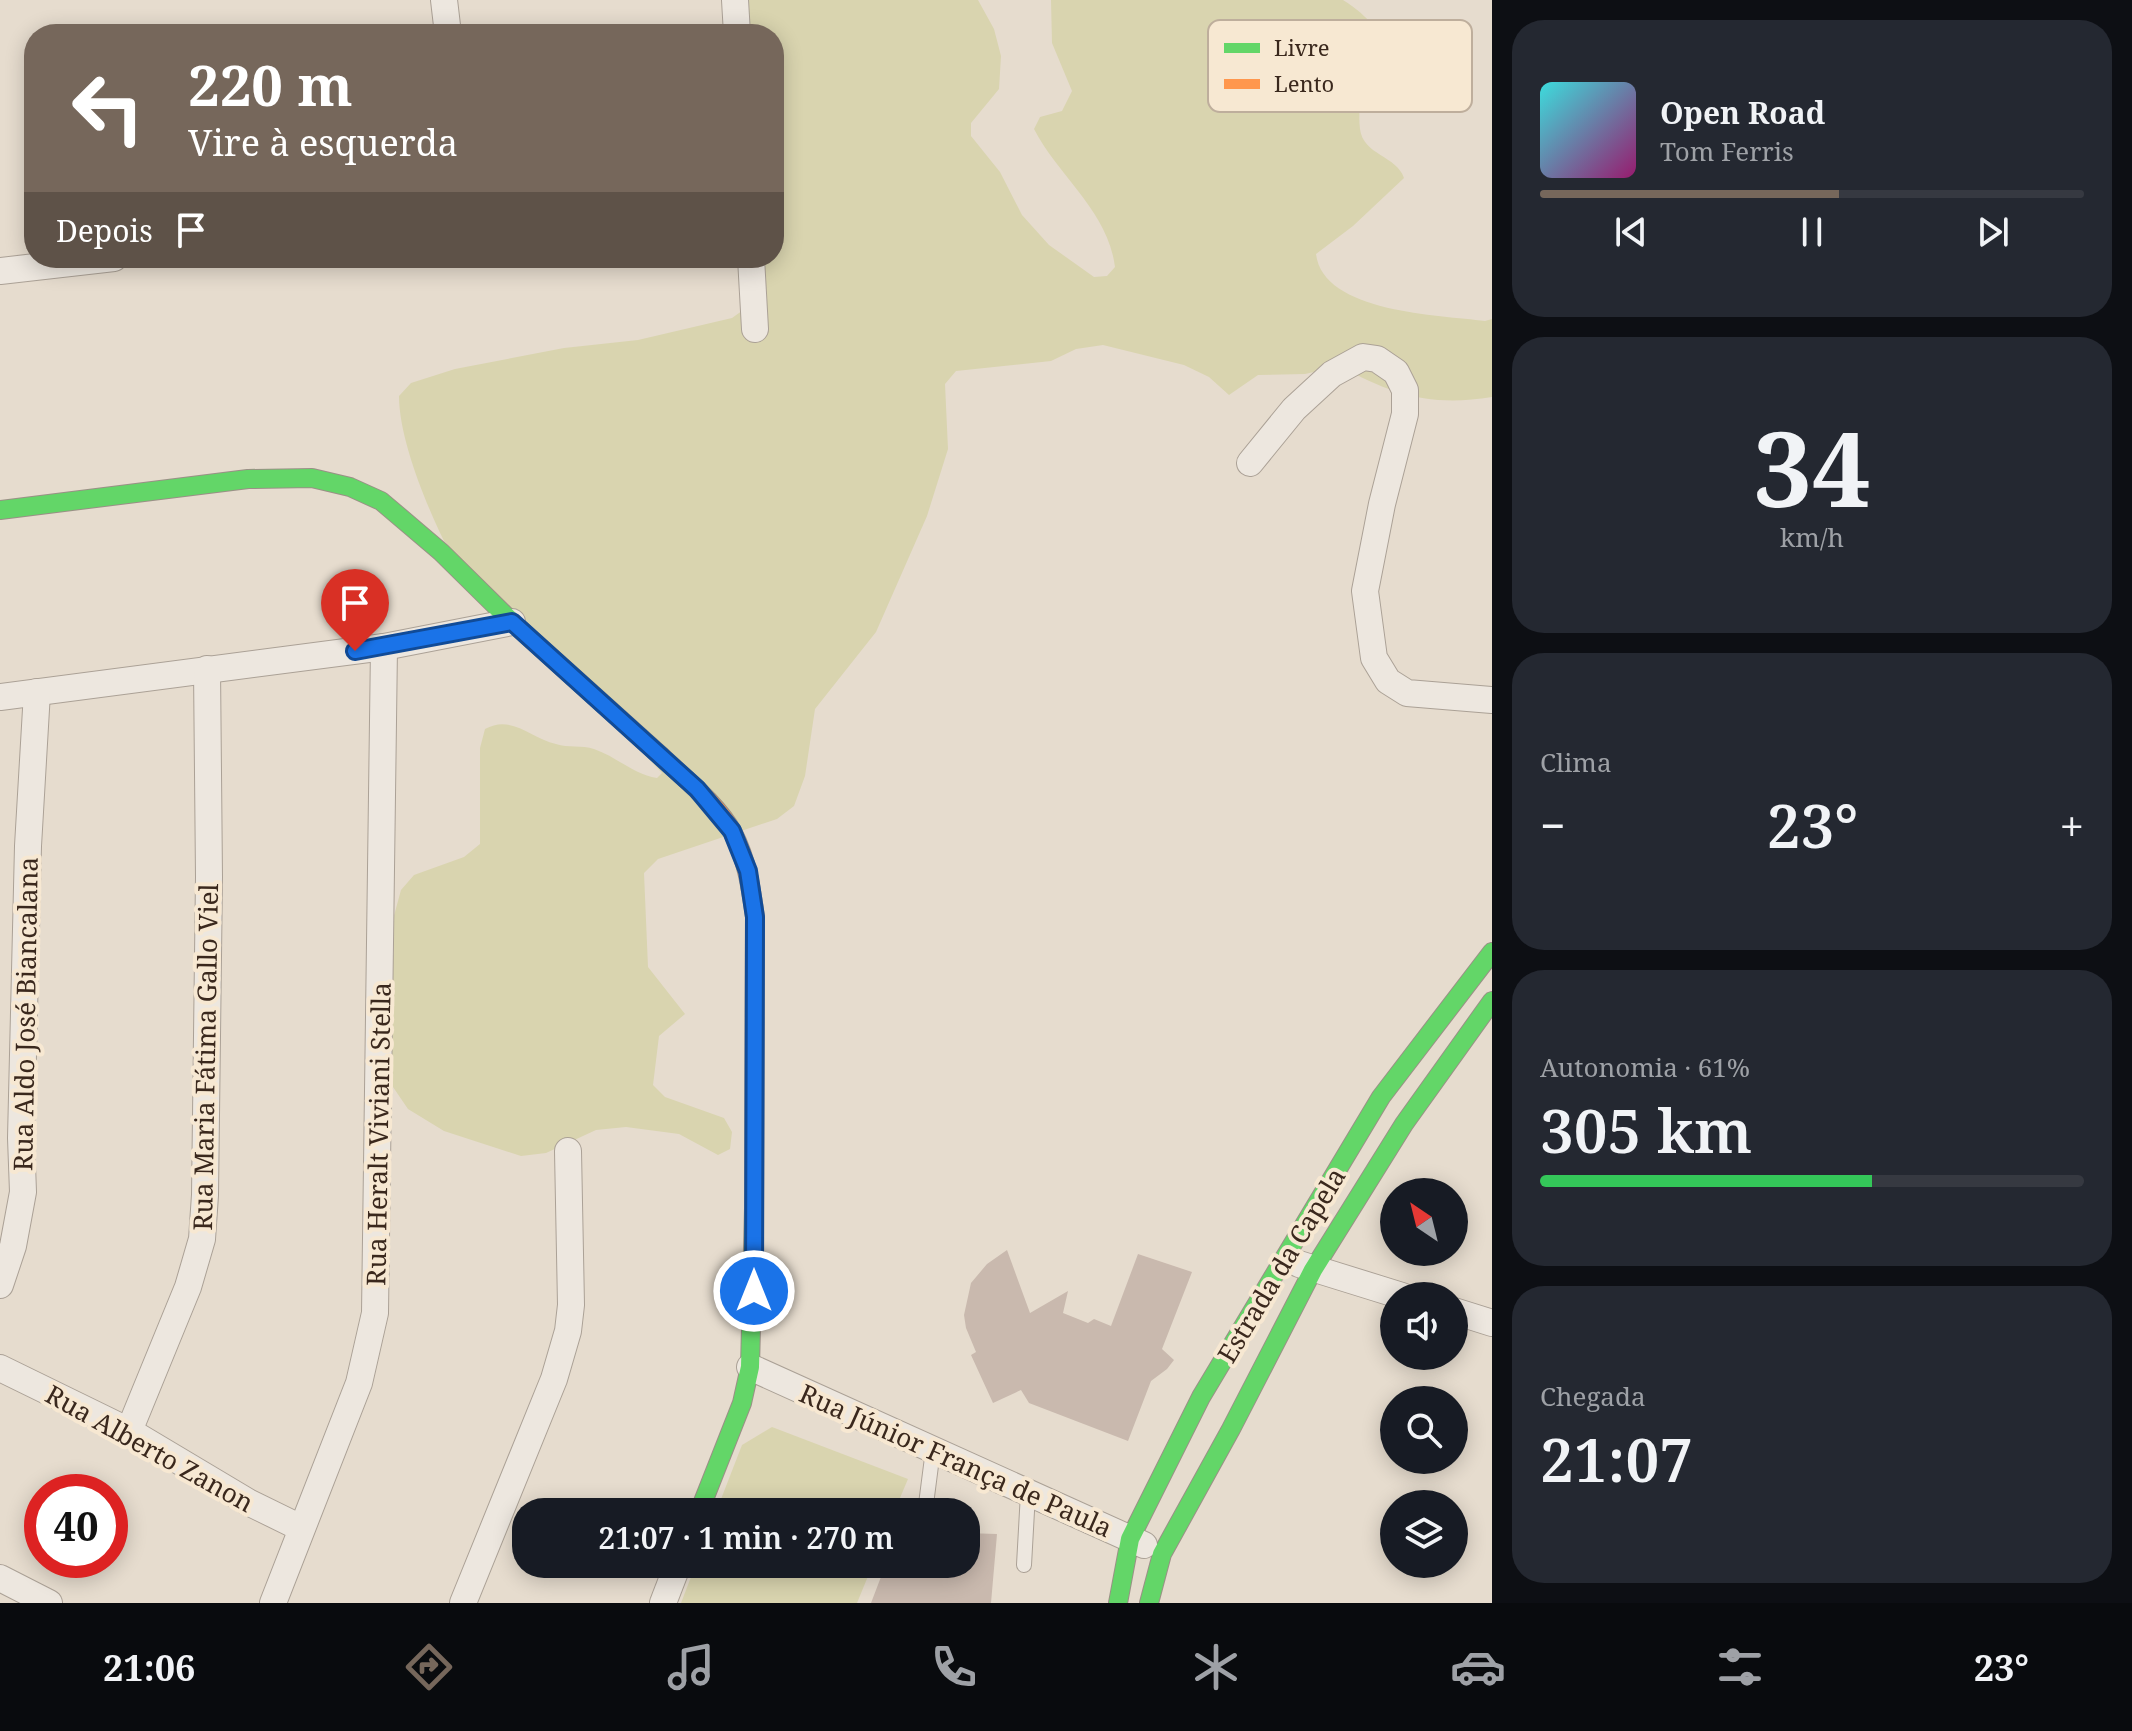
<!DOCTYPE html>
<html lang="pt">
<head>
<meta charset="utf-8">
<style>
  :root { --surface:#171b24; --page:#242831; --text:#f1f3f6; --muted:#9ea1a6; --line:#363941; --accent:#76675b }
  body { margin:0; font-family:"Noto Serif",serif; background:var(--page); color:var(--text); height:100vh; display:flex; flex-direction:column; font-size:30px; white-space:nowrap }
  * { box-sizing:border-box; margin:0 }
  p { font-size:26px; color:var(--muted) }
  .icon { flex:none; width:44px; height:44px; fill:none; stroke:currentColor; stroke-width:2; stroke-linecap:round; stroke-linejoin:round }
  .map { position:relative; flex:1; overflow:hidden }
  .drawer { display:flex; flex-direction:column; gap:20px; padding:20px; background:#0d0f14; width:640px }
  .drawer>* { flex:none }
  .guide { position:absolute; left:24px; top:24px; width:760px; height:244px; border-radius:32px; box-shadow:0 4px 20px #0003; background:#76675b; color:#fff; overflow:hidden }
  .needle { width:52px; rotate:325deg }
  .controls { position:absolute; left:1380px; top:1178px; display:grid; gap:16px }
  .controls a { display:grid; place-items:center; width:88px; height:88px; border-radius:50%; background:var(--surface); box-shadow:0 4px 20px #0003; font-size:40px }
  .speed { position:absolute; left:24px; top:1474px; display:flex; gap:16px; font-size:40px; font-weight:700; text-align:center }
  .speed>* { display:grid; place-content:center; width:104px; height:104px; border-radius:50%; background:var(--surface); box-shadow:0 4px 20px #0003; line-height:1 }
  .speed .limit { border:12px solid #d22; background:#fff; color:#111 }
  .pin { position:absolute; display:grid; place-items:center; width:68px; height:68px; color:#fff; margin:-82px -34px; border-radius:50% 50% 50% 0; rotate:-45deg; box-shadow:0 0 8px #0007 }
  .pin .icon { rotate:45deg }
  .me { position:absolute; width:88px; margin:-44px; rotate:0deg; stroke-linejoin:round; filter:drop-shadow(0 0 6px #0008) }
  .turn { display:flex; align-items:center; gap:28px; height:168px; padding:0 32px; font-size:36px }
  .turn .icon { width:104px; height:104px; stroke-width:2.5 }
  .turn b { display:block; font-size:56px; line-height:68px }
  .then { display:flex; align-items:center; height:76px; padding:0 32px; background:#0003; gap:16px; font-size:30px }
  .big { font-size:60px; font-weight:600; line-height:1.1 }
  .drawer .tile { flex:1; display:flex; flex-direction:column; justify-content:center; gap:12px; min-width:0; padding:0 28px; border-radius:32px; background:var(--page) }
  .drawer .dial { align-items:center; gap:0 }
  .dial b { font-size:104px; line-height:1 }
  .song { display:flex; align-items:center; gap:24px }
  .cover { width:96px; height:96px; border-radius:12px; background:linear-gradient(135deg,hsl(180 70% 55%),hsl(320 70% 35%)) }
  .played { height:8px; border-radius:4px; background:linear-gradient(90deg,var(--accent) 55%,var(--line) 55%) }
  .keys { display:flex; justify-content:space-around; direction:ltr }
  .heat { display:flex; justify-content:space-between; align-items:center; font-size:44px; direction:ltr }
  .charge { height:12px; border-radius:6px; background:linear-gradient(90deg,#34c759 61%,var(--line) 0) }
  .trip { position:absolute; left:512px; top:1498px; width:468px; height:80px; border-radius:32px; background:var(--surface); box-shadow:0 4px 20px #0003; font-weight:600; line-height:80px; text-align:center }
  .tab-bar { display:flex; height:128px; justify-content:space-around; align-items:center; background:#090b0e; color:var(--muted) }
  .tab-bar .icon { width:56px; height:56px }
  .tab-bar .active { color:var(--accent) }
  .tab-bar b { font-size:36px; color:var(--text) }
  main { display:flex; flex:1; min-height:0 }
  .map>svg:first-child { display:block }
</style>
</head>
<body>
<main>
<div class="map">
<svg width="1492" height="1603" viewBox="0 0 1492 1603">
  <rect width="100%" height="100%" fill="#e6dcce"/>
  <g fill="#d9d4af">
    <path d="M733,0H978L994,29L1001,56L999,89L971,123V136L1000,172L1022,215L1049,245L1094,277L1107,276L1115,267C1108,211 1058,176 1034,129L1040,117L1062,111L1072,91L1052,43L1051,0H1343C1419,49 1352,67 1360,129C1363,155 1397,156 1404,178L1353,226L1316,254C1323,313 1440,315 1485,321L1492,319V397C1432,407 1392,395 1340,366L1305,374L1258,375L1229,395L1209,377L1184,365L1103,345L1076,349L1051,361L956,371L945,384L948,449L927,516L876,632L815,709L805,776L794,806L777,819L658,859L644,873L648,967L685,1014L659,1036L653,1085L665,1097L724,1118L732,1132L730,1149L718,1155L679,1134L626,1127L596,1130L546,1153L521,1156L444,1131L408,1109L393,1087L384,1051L383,1014L394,952L392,923L401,890L414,875L464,857L480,844V748L485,729C511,714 531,738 556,744C568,748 582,745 594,749C617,757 633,774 657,778L662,773L444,541C425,502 399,438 399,396L411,383L455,369L564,348L638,340L732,318L746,308L752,258H774V34H734Z"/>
    <polygon points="772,1427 908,1479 894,1512 716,1512 742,1445"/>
    <polygon points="696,1564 873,1564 857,1603 681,1603"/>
  </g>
  <g fill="#c9b9ae">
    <polygon points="1007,1250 1030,1313 1068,1291 1063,1313 1088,1323 1094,1319 1111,1326 1138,1254 1192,1272 1162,1349 1174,1360 1167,1369 1151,1381 1128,1441 1029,1403 1021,1390 993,1403 971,1355 976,1352 966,1328 964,1315 971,1283 987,1264"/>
    <polygon points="966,1533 997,1534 991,1603 871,1603 884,1569 910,1571 920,1577 927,1572 944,1574 944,1564 966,1564"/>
  </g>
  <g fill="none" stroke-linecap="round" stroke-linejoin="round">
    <defs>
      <g id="lane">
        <polyline points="925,1512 933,1450"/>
        <polyline points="1024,1565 1028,1493"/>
        <polyline points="919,1567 919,1564"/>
      </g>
      <g id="street">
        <polyline points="444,0 448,34"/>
        <polyline points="735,0 737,34"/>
        <polyline points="751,258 755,329"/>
        <polyline points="0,271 114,258"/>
        <polyline points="1250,463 1294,409 1332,374 1363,357 1377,359 1396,372 1405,390 1405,414 1382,504 1365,591 1374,658 1388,681 1407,693 1492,700"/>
        <polyline points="0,697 384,647 512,622"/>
        <polyline points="1299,1264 1402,1296"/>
        <polyline points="0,1285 13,1246 23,1192 21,1138 28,846 37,692"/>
        <polyline points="1454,1311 1492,1323"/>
        <polyline points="750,1367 1144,1545"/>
        <polyline points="0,1368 129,1431 248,1502 301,1528"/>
        <polyline points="129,1431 188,1287 202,1239 205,1195 209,877 207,669"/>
        <polyline points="0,1578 49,1603"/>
        <polyline points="273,1603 359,1383 375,1313 384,647"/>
        <polyline points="463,1603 554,1379 568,1331 571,1305 568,1151"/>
        <polyline points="663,1603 678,1564"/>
      </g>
      <g id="fast">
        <polyline points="0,510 248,479 312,478 350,487 381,501 441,552 512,622 661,756"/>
        <polyline points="699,1512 742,1403 750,1367 754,1208"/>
        <polyline points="1118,1603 1130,1539 1201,1397 1381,1097 1492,952"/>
        <polyline points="1149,1603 1162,1554 1231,1429 1313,1270 1404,1124 1492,1001"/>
      </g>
      <path id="slow" d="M661,756C684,778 718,805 733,833C747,860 751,888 755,917L754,1208"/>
    </defs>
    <use href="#lane" stroke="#aba196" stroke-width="16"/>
    <use href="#street" stroke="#aba196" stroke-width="28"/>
    <use href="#fast" stroke="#9a9086" stroke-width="20"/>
    <use href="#slow" stroke="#9a9086" stroke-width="20"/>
    <use href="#lane" stroke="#ede7df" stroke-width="14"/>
    <use href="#street" stroke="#ede7df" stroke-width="26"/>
    <use href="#fast" stroke="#63d668" stroke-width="18"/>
    <use href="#slow" stroke="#ff974d" stroke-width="18"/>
  </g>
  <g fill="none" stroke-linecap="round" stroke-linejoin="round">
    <defs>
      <polyline id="route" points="355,651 512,622 697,789 732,831 748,871 755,917 754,1291"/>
    </defs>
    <use href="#route" stroke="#114b97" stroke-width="20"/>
    <use href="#route" stroke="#1a73e8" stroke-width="14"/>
  </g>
  <g text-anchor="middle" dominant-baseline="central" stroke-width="8" stroke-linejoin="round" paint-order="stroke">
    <g font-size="26" fill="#3a281d" stroke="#f7e8d2">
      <text transform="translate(25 1014) rotate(-89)">Rua Aldo José Biancalana</text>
      <text transform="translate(205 1057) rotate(-89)">Rua Maria Fátima Gallo Viel</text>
      <text transform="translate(378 1134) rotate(-89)">Rua Heralt Viviani Stella</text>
      <text transform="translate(1281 1265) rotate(-59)">Estrada da Capela</text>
      <text transform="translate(150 1448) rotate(29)">Rua Alberto Zanon</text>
      <text transform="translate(956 1460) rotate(24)">Rua Júnior França de Paula</text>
    </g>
  </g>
  <rect x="1208" y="20" width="264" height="92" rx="12" fill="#f7e8d2" stroke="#beae9c" stroke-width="2"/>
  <rect x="1224" y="43" width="36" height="10" fill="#63d668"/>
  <rect x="1224" y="79" width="36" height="10" fill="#ff974d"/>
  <g font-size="22" fill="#3a281d">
    <text x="1274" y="56">Livre</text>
    <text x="1274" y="92">Lento</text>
  </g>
</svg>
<div class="controls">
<a><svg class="needle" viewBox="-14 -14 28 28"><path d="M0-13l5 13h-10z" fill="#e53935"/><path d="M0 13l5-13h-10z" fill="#9ea1a6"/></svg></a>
<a><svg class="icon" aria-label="sound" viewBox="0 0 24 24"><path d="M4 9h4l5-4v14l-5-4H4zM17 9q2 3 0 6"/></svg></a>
<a><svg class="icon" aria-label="search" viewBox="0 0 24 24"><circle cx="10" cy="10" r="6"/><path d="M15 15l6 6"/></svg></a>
<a><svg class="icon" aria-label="layers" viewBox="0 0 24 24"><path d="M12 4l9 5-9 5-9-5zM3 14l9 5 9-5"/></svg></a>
</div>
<div class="speed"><div class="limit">40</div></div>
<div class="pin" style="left:355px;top:651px;background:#d93025"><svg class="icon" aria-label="arrive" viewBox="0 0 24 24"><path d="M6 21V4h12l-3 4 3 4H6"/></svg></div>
<svg class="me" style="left:754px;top:1291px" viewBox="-20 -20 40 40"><circle r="17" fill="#1a73e8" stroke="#fff" stroke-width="3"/><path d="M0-11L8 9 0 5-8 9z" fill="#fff"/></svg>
<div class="trip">21:07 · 1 min · 270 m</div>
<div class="guide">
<div class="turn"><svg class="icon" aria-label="left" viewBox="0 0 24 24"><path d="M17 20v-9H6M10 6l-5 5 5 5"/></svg><div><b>220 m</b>Vire à esquerda</div></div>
<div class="then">Depois<svg class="icon" aria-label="arrive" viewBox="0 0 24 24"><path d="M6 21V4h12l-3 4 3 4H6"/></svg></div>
</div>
</div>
<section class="drawer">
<div class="tile">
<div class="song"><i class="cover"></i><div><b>Open Road</b><p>Tom Ferris</p></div></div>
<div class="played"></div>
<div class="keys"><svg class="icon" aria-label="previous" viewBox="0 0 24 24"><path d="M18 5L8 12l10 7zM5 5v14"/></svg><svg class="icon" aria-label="pause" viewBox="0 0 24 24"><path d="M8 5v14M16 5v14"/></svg><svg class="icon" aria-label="next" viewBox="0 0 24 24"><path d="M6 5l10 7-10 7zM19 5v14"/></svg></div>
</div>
<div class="tile dial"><b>34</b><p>km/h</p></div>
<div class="tile"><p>Clima</p>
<div class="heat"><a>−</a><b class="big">23°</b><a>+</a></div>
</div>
<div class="tile"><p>Autonomia · 61%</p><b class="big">305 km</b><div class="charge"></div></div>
<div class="tile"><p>Chegada</p><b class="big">21:07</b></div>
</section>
</main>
<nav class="tab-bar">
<b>21:06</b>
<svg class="icon active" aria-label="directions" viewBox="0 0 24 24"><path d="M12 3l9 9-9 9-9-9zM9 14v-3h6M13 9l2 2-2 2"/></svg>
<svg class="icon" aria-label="music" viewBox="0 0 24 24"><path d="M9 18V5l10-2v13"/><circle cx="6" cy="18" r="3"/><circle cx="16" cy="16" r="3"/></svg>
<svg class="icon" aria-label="phone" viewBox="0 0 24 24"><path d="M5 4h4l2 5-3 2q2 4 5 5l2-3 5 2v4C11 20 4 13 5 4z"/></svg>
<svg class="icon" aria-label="climate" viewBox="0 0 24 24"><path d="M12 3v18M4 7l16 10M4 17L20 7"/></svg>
<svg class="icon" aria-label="car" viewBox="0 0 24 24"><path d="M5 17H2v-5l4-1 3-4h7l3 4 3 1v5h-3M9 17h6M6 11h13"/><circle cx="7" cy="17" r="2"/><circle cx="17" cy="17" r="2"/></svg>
<svg class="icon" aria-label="filters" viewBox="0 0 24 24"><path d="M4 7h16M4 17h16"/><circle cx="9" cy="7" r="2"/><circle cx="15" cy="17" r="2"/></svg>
<b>23°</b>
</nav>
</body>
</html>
